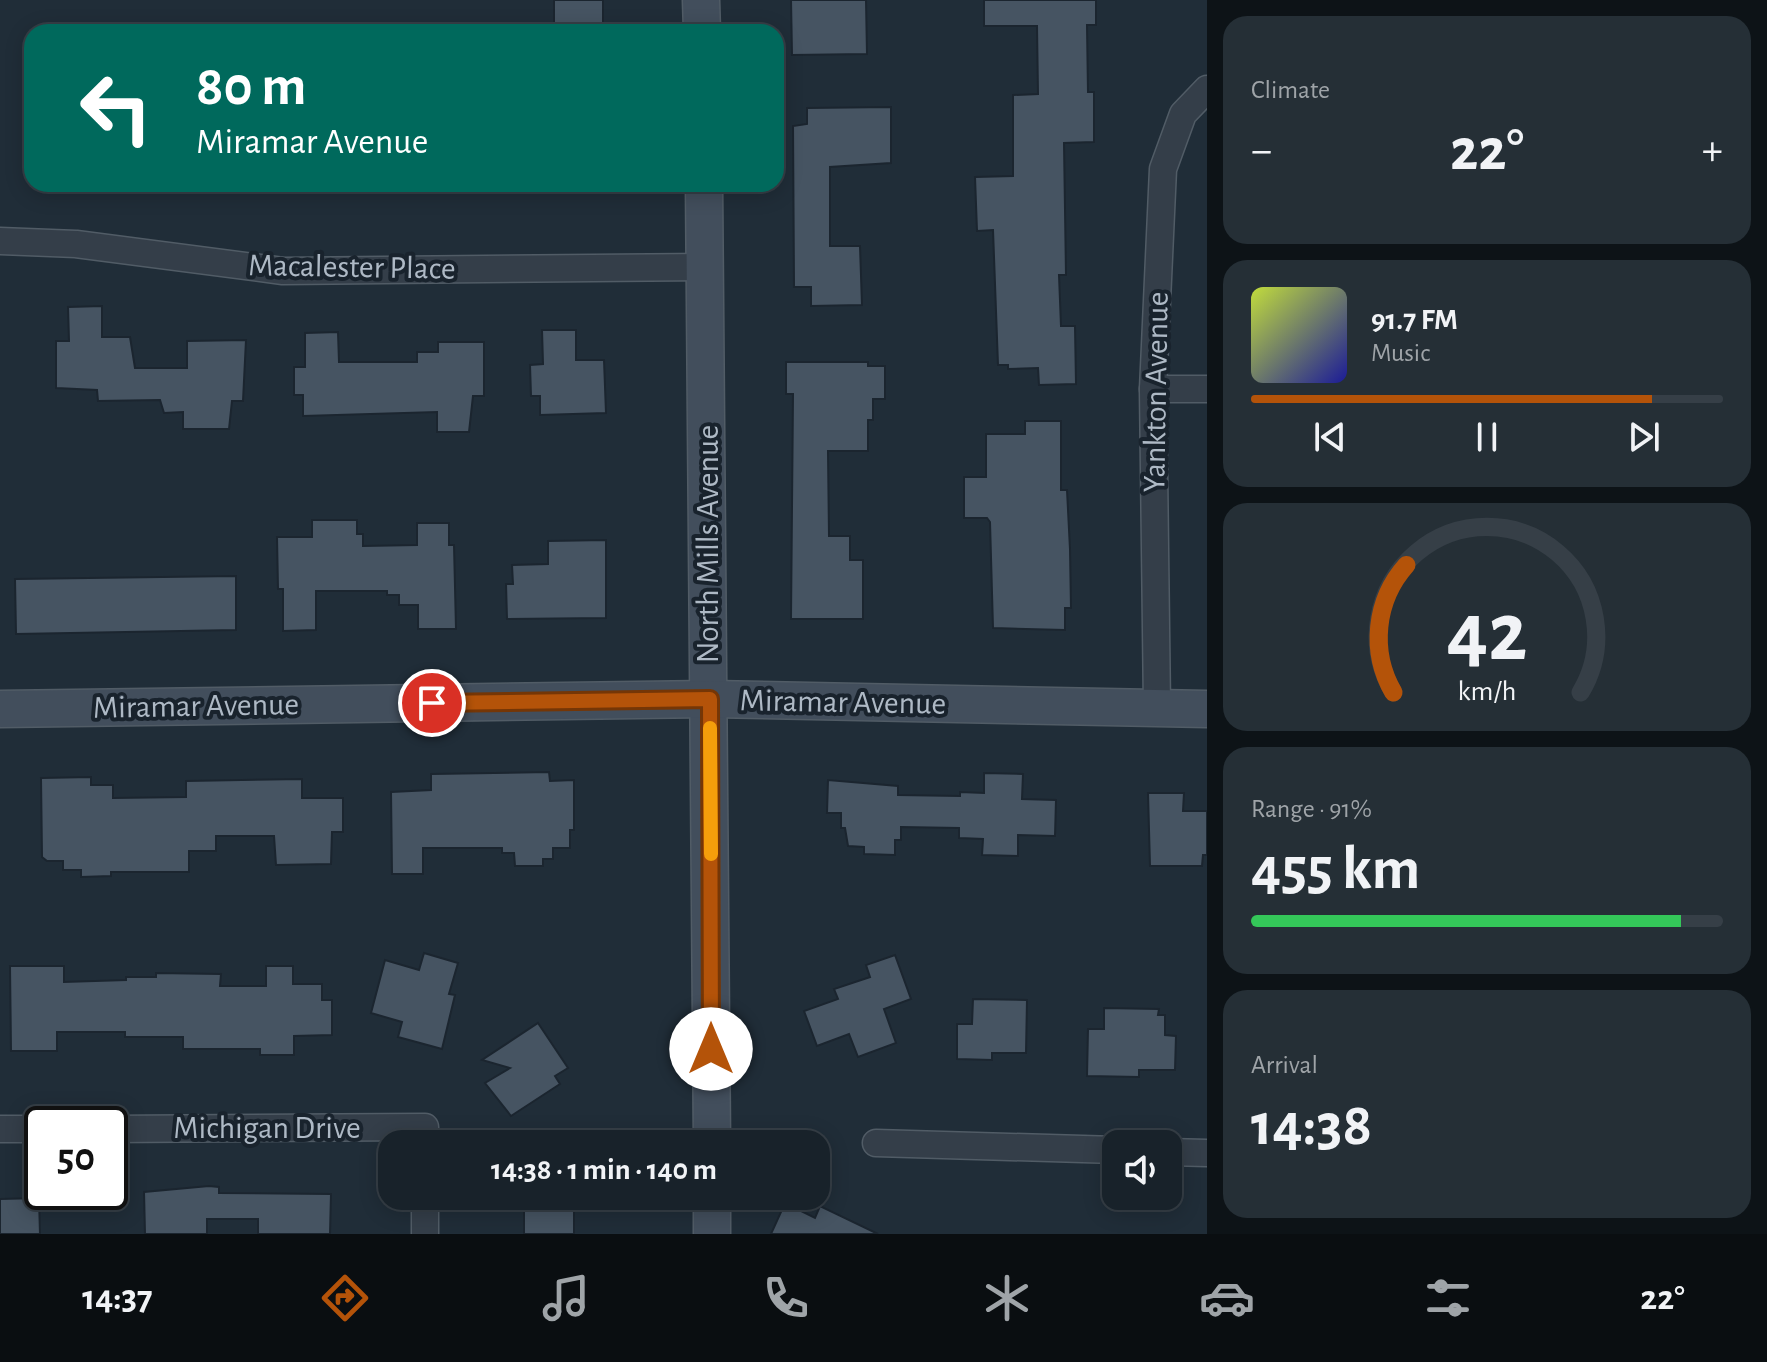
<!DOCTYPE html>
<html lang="en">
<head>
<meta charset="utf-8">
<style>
  :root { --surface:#18222a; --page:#252f36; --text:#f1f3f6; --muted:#9fa4a8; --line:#363f47; --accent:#b45309 }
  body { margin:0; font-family:"Alegreya Sans",sans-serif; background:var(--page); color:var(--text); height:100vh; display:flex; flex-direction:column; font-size:30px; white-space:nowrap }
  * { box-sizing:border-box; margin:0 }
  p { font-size:26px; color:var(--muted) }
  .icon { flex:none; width:44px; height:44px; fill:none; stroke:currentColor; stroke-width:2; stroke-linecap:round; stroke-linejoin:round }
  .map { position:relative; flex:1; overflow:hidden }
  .side { display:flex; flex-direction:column; gap:16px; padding:16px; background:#0d1317; width:560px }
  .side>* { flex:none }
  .banner { position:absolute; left:24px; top:24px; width:760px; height:168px; border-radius:24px; box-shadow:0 4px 20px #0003,0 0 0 2px var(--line); background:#00695c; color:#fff; overflow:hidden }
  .fabs { position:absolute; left:1102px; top:1130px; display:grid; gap:16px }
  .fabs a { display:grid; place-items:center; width:80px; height:80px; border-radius:16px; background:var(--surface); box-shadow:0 4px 20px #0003,0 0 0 2px var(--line); font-size:40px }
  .speed { position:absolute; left:24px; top:1106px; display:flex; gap:16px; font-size:40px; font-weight:700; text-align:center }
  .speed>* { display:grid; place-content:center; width:104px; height:104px; border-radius:50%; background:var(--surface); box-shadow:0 4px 20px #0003,0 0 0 2px var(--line); line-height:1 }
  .speed .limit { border:4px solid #111; border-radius:12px; background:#fff; color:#111 }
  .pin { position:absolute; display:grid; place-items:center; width:68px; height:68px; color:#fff; margin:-34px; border:4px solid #fff; border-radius:50%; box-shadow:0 2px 8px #0007 }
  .me { position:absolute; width:88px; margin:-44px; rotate:0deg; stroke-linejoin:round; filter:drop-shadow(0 0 6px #0008) }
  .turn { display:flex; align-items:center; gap:28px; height:168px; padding:0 40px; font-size:36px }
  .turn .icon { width:104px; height:104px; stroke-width:2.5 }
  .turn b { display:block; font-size:56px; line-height:68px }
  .big { font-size:60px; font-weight:700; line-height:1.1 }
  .side .card { flex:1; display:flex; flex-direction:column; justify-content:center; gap:12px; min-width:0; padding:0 28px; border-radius:24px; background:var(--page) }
  .side .dial { align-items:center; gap:0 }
  .dial svg { height:208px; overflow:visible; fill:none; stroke:var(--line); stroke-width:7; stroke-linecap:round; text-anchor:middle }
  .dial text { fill:var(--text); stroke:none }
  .song { display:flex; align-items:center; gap:24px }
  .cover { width:96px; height:96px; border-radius:12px; background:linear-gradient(135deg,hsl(70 70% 55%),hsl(240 70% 35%)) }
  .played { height:8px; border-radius:4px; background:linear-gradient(90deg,var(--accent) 85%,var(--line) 85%) }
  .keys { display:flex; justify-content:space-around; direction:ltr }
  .heat { display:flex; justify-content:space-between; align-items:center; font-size:44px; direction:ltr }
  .charge { height:12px; border-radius:6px; background:linear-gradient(90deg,#34c759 91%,var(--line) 0) }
  .trip { position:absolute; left:378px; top:1130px; width:452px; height:80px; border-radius:24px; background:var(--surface); box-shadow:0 4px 20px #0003,0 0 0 2px var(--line); font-weight:700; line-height:80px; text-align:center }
  .menu { display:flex; height:128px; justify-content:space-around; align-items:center; background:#0a0e11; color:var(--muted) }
  .menu .icon { width:56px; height:56px }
  .menu .selected { color:var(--accent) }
  .menu b { font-size:36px; color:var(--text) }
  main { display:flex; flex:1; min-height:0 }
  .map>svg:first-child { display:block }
</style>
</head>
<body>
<main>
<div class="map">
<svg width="1207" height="1234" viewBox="0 0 1207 1234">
  <rect width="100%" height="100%" fill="#202d38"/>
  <g fill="#465462" stroke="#1b252f" stroke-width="2">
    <rect x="554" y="0" width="49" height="32"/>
    <polygon points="791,0 866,0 867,54 792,55"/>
    <polygon points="984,0 1096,0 1096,25 1087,25 1088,92 1094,92 1094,142 1064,143 1066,275 1059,275 1061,326 1075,326 1076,384 1039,385 1038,368 1008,369 1008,365 998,365 993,230 977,231 975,177 1013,176 1013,95 1038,94 1037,26 984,26"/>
    <polygon points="891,107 891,163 830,167 830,246 860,246 862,305 811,306 811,287 794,287 793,126 807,124 807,108"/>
    <polygon points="102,306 102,337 130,337 135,368 187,368 187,341 246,340 243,401 232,401 229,429 183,429 183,412 164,413 160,400 98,401 97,390 56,388 56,341 69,341 68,307"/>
    <polygon points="542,330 576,330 576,360 604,360 606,413 540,415 540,396 531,396 530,365 543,364"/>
    <polygon points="338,332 339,362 417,362 417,352 438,352 438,342 484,342 484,396 473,396 469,432 437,432 437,412 303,416 303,395 294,395 294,367 305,367 305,333"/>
    <polygon points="786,362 868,362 868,366 885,366 885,399 873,399 873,420 868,420 868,451 828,451 829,536 850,536 850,560 863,560 863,619 791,619 793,394 786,394"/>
    <polygon points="1025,421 1061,421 1061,490 1067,490 1070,549 1071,608 1065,608 1065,630 993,628 990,522 987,518 964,518 964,477 986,477 986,434 1025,434"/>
    <polygon points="312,520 357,520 357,534 363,534 363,546 417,545 417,523 449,523 449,545 454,545 456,629 418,629 418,605 399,605 399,595 387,595 387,591 316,591 316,630 283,631 283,589 278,589 277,537 312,537"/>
    <polygon points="606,540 606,618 507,619 506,584 513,584 512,565 548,564 548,541"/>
    <polygon points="236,576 236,630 16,634 15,579"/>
    <polygon points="549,772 550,781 574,780 574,830 570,830 570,848 553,848 553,859 543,859 543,866 515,866 514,853 502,853 502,848 423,848 423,874 392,874 391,792 431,790 431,774"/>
    <polygon points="984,773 1023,774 1022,799 1056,800 1055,836 1018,835 1018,856 982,855 983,839 959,838 959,828 901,827 901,840 895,840 895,855 864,854 864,847 848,846 845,828 841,828 841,813 827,813 828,780 898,786 898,795 960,796 960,792 984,793"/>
    <polygon points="91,777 91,785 113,785 113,798 186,797 186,781 302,779 302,798 343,798 343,832 332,832 331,864 276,865 274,836 216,836 216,851 189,851 189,872 111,872 111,876 81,877 81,870 63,870 63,861 47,861 42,857 41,778"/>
    <polygon points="1148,793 1184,793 1183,811 1207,811 1207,855 1203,855 1202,866 1150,866"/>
    <polygon points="424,953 458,963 449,994 455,995 442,1049 398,1037 402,1022 371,1013 385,960 419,970"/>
    <polygon points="895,955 911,999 884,1009 896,1043 858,1057 849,1034 817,1046 804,1011 838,999 834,989 870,977 866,965"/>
    <polygon points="10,966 64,966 64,982 126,980 126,977 156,977 156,973 221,974 220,986 266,986 266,966 293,966 293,984 322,984 322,1000 332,1000 332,1035 294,1036 294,1055 260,1055 260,1049 183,1049 183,1037 125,1037 125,1032 57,1032 57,1051 11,1051"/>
    <polygon points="973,999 1027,1000 1026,1053 992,1053 992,1060 957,1059 957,1024 972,1024"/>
    <polygon points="1104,1008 1159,1009 1158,1015 1165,1015 1165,1035 1176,1036 1175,1070 1139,1070 1139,1077 1087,1076 1088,1029 1104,1029"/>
    <polygon points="538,1023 568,1068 555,1076 560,1084 511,1116 485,1083 510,1068 482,1060"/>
    <polygon points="209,1186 219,1187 219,1193 331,1194 330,1234 258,1234 258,1219 207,1219 207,1234 145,1234 144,1192"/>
    <rect x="524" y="1196" width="50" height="38"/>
    <polygon points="39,1198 40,1234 0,1234 0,1199"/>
    <polygon points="785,1203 815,1218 820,1206 878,1234 771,1234"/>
  </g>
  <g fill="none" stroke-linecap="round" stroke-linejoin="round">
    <defs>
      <g id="street">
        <polyline points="0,241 76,244 283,271 706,267"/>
        <polyline points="1153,389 1207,389"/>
        <polyline points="1157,708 1153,389 1163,169 1183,114 1207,89"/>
        <polyline points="0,1129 42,1129"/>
        <polyline points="110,1129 425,1127 425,1144"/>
        <polyline points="876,1143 1116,1150"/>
        <polyline points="1168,1152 1207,1153"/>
        <polyline points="425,1196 425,1234"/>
      </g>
      <g id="secondary">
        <polyline points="701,0 702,32"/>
        <polyline points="704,184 712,1144"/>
        <polyline points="0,709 710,699 1207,709"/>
        <polyline points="712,1196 712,1234"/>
      </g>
    </defs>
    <use href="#street" stroke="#515c66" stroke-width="29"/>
    <use href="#secondary" stroke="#515c66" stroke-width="39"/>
    <use href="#street" stroke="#343e49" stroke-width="26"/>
    <use href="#secondary" stroke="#424e5c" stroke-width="36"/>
  </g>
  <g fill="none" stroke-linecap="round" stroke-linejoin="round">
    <defs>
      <polyline id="route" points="432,703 710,699 711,1049"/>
    </defs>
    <use href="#route" stroke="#753606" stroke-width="20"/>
    <use href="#route" stroke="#b45309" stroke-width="14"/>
    <polyline stroke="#f59e0b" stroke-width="14" points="710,728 711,854"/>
  </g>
  <g text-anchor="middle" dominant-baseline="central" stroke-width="8" stroke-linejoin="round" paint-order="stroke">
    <g font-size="32" fill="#aeb9c5" stroke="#19232d">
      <text transform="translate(352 267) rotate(1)">Macalester Place</text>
      <text transform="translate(1156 392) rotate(-89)">Yankton Avenue</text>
      <text transform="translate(708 544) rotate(-90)">North Mills Avenue</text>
      <text transform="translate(843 702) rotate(1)">Miramar Avenue</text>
      <text transform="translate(196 706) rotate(-1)">Miramar Avenue</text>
      <text x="267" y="1128">Michigan Drive</text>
    </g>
  </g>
</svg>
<div class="fabs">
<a><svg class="icon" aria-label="sound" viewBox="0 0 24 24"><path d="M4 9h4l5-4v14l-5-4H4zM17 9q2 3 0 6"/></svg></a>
</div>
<div class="speed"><div class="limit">50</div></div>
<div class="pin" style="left:432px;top:703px;background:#d93025"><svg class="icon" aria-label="arrive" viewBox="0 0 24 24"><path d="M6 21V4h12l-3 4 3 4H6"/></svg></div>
<svg class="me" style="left:711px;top:1049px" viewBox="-20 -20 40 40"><circle r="19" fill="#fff"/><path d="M0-13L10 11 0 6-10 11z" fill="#b45309"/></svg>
<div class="trip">14:38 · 1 min · 140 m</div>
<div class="banner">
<div class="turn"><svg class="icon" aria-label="left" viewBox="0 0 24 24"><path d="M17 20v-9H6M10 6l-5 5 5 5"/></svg><div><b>80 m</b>Miramar Avenue</div></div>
</div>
</div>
<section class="side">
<div class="card"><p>Climate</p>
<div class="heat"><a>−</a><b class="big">22°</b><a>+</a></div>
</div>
<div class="card">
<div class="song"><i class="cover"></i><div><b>91.7 FM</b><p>Music</p></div></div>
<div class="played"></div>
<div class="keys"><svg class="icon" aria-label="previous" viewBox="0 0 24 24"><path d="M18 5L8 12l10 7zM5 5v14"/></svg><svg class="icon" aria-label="pause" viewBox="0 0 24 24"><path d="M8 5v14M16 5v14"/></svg><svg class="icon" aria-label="next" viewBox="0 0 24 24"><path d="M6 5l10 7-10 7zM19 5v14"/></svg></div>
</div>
<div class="card dial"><svg viewBox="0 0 100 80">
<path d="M14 69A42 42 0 1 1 86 69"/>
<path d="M14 69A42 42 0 0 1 19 20" stroke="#b45309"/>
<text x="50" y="56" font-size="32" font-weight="700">42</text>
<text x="50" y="72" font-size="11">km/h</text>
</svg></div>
<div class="card"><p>Range · 91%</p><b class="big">455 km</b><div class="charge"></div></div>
<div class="card"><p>Arrival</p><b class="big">14:38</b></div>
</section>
</main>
<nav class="menu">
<b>14:37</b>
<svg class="icon selected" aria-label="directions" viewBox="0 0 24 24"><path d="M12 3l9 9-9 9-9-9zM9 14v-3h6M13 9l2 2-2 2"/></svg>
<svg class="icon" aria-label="music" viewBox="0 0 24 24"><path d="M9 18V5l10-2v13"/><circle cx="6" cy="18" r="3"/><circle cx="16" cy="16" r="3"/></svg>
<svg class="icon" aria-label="phone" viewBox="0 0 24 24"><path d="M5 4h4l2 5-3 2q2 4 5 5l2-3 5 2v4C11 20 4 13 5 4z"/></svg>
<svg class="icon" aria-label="climate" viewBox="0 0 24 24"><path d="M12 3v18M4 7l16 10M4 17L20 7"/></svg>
<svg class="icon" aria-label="car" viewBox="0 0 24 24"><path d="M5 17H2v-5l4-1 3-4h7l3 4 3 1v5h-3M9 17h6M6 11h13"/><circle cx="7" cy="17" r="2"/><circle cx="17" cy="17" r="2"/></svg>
<svg class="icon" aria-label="filters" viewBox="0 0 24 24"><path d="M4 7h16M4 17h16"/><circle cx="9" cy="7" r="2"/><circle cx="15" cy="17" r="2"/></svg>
<b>22°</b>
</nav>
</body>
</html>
